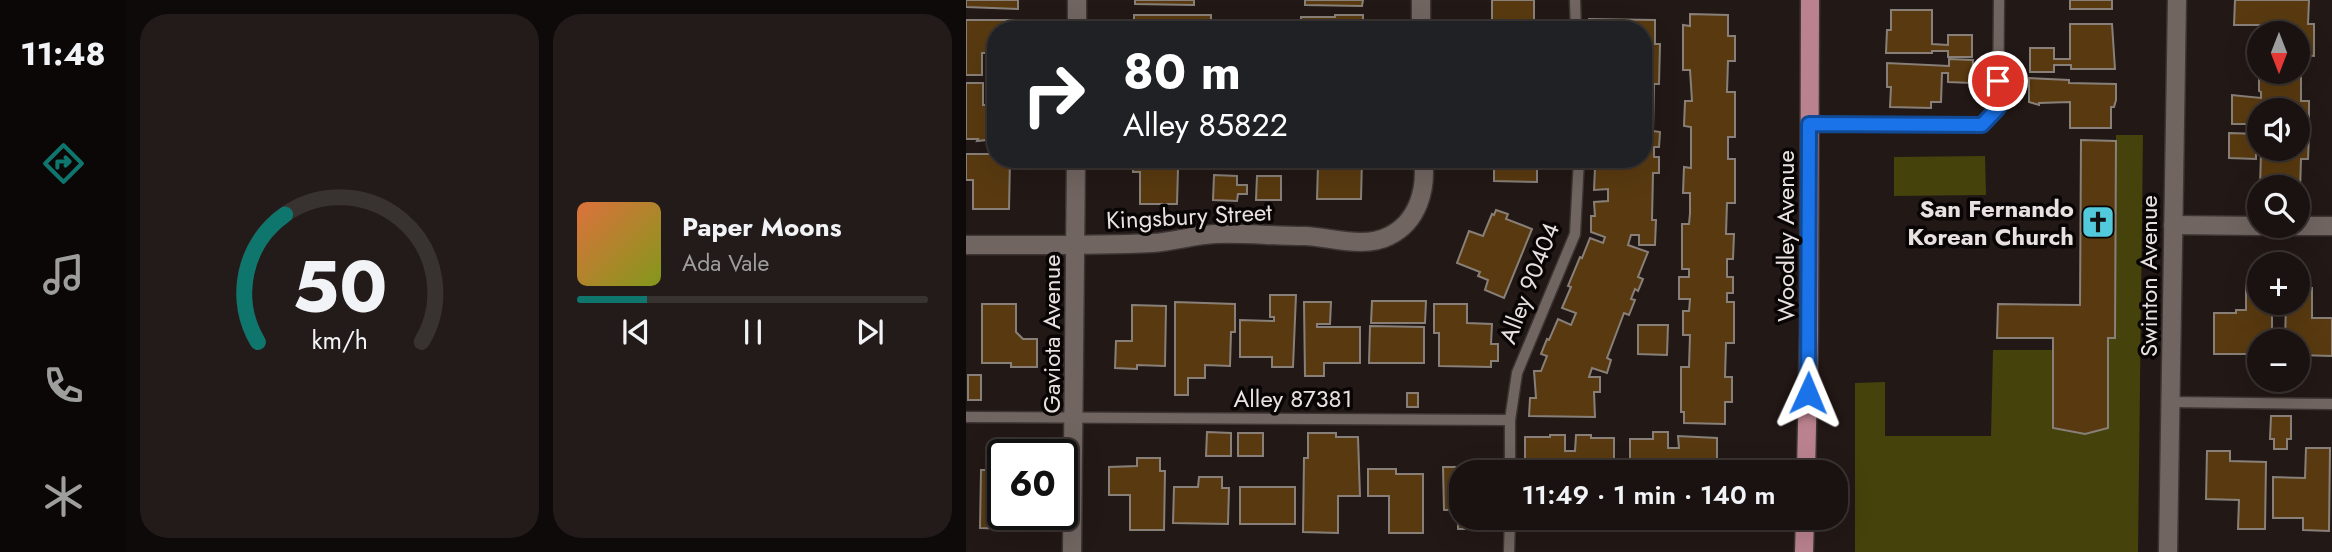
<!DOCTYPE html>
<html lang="en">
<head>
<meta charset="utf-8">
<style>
  :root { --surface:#1a1210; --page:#231b19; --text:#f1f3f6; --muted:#9f9e9f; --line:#383230; --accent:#0f766e }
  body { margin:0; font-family:Jost,sans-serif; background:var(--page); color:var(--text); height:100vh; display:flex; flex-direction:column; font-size:26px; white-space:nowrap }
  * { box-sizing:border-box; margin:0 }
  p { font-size:23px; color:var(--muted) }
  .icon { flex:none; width:38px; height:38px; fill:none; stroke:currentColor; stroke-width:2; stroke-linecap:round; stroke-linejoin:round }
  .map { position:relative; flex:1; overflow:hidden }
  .details { display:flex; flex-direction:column; gap:14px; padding:14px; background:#0e0a09; width:840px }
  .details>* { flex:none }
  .banner { position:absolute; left:21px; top:21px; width:665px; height:147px; border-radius:28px; box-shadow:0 7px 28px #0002,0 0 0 2px var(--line); background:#202124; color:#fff; overflow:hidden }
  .needle { width:46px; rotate:180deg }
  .tools { position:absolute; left:1281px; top:21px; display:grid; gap:14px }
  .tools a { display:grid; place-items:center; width:63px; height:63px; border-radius:50%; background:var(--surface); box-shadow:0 7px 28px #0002,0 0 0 2px var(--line); font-size:35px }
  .speed { position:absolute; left:21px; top:439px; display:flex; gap:14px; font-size:35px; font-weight:700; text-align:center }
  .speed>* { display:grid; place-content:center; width:91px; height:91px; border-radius:50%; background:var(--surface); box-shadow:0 7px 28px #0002,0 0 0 2px var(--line); line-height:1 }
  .speed .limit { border:4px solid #111; border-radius:10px; background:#fff; color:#111 }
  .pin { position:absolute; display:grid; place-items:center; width:60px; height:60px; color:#fff; margin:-30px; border:4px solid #fff; border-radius:50%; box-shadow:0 2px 7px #0007 }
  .me { position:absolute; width:77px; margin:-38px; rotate:1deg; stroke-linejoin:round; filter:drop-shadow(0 0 5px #0008) }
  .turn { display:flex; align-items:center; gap:24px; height:147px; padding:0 21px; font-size:32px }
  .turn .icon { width:91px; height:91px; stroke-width:2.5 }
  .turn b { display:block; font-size:49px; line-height:60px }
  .details .tile { flex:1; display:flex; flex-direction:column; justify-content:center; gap:10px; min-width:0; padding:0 24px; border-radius:28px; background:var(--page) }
  .details .dial { align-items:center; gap:0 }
  .dial svg { height:182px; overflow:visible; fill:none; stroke:var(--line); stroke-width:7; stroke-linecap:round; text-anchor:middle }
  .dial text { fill:var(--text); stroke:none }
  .song { display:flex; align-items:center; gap:21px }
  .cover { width:84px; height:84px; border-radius:10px; background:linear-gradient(135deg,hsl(20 70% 55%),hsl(70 70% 35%)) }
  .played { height:7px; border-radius:4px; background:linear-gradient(90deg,var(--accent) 20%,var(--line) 20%) }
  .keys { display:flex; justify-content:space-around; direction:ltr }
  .details .tiles { flex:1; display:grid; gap:14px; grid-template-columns:repeat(2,1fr) }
  .trip { position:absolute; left:483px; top:460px; width:399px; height:70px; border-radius:28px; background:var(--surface); box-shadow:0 7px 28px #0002,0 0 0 2px var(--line); font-weight:600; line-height:70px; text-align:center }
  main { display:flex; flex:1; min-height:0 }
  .tab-bar { display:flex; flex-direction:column; width:126px; justify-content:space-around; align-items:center; background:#0a0706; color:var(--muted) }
  .tab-bar .icon { width:49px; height:49px }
  .tab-bar .selected { color:var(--accent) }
  .tab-bar b { font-size:32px; color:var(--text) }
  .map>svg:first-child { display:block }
</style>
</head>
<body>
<main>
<nav class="tab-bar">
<b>11:48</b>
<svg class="icon selected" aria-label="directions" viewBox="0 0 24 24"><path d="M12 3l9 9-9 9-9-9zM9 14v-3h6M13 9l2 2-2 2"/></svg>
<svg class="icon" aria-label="music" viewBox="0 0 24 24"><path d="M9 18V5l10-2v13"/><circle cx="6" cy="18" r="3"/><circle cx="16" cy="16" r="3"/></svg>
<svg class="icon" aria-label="phone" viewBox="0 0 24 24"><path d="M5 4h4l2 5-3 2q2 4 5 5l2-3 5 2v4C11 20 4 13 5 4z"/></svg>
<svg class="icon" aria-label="climate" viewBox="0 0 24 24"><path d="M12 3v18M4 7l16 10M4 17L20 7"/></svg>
</nav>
<section class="details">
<div class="tiles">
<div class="tile dial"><svg viewBox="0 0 100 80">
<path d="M14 69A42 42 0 1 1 86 69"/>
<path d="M14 69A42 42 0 0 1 26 13" stroke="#0f766e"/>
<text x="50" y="56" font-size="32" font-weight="700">50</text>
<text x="50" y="72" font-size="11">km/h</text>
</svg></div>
<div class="tile">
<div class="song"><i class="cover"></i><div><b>Paper Moons</b><p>Ada Vale</p></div></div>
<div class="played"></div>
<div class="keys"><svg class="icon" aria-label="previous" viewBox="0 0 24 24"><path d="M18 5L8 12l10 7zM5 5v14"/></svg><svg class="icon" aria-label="pause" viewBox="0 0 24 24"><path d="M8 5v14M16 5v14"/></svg><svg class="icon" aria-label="next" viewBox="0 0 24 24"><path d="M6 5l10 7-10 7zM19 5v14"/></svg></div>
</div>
</div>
</section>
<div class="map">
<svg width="1366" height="552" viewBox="0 0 1366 552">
  <rect width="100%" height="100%" fill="#221816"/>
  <g fill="#46420c">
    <polygon points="1150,135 1177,135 1172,552 889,552 889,383 919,382 919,436 1025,436 1027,350 1087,350 1087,428 1119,434 1142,428 1142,338 1149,338"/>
    <polygon points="1019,156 1020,195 928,196 928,157"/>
  </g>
  <g fill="#593a10" stroke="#888078" stroke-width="2">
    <polygon points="0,0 52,0 52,9 0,7"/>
    <polygon points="169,0 228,0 228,5 169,4"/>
    <polygon points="339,0 397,0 396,6 339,5"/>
    <rect x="526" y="0" width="42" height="30"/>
    <rect x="1104" y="0" width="42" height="9"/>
    <polygon points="1269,0 1343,0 1342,24 1348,24 1348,56 1336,55 1336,58 1332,58 1332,33 1298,33 1298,25 1268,25"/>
    <polygon points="925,10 966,10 966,44 982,45 982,35 1006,35 1006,57 982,57 982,51 966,51 966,53 920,53 921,30 925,30"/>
    <polygon points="724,14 762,15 762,36 769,36 769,61 762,61 761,92 769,92 769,137 762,137 762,159 769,159 769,203 761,203 760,234 768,234 767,259 761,259 761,277 767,277 767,293 761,293 761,302 768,302 768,343 760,343 759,377 766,377 766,402 759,402 759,424 718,423 718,412 715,412 715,367 723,367 724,335 717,335 717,311 723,311 724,299 713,299 713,277 723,277 723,269 716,269 716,224 723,224 724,213 724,193 717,193 718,167 725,168 725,127 718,126 719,101 726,101 724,70 717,70 717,25 724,26"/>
    <rect x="168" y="15" width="77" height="15"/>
    <polygon points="369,15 397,15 397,30 322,30 322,21 335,21 335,17 369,17"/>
    <polygon points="623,19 689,20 689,44 694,44 693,84 688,84 687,131 694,132 693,147 688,147 688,157 693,157 693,173 687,173 686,220 690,220 689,245 673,245 673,235 665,235 662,245 682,252 672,277 677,279 672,291 669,289 665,299 669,300 663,315 658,313 641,358 645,360 641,373 626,368 623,377 634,377 634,392 628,392 629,417 563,416 564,398 570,398 568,371 575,371 581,356 575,354 581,339 583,340 592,319 605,325 610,313 596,308 605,287 602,286 614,257 616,258 624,238 637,243 639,237 625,232 625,216 629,216 628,202 642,201 642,189 628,190 629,168 625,168 625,159 677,159 677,30 623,30"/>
    <polygon points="0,20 53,20 53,30 30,30 30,53 16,53 16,75 0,75"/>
    <polygon points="1104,24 1146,24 1149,69 1105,69 1105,65 1088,65 1088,72 1064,72 1064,48 1088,48 1088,59 1104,59"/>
    <polygon points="983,59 1007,60 1006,83 982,82 982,73 976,73 975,102 965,102 965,108 924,107 925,87 921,87 921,63 983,66"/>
    <polygon points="1293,67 1293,72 1332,72 1332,67 1335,67 1335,101 1343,101 1343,122 1332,124 1332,110 1293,110 1293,124 1266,124 1266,95 1295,98 1295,92 1293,91"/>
    <polygon points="1063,78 1103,80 1103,83 1150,84 1150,100 1148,107 1145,107 1145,128 1104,128 1104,102 1073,103 1073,105 1063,102"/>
    <polygon points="0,83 17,83 17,105 30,105 30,139 11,141 12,139 0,139"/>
    <polygon points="1263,133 1293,134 1293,149 1332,149 1332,134 1343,135 1342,159 1335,159 1334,191 1332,191 1332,187 1294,187 1295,152 1290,152 1290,159 1263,158"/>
    <polygon points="1115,140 1150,141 1149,338 1142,338 1142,428 1119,434 1087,428 1087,338 1031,338 1032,304 1114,305"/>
    <polygon points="0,154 30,154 30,159 44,159 43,209 7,209 7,180 0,180"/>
    <polygon points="168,159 223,159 223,169 212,169 211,204 174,204 174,172 167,172"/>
    <polygon points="335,159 396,159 395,199 351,199 352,164 335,164"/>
    <polygon points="528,159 571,159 571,182 528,181"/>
    <polygon points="248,175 271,176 271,185 281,185 281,194 272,194 271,201 247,200"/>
    <polygon points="291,176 315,176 315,200 290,200"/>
    <polygon points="530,210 542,214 540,219 566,229 538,298 519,290 522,280 512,276 514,272 491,263 503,231 517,236 526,214 528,215"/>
    <polygon points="1280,285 1293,285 1293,303 1306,303 1306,341 1293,341 1293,354 1248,354 1248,313 1270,313 1270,310 1280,310"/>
    <polygon points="1332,288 1346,288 1346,318 1366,318 1366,356 1332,355 1332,341 1319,341 1320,303 1332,303"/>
    <polygon points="304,295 330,295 327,367 306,367 306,357 274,357 274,320 308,321 308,317 304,317"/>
    <polygon points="406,301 460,301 459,323 405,323"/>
    <polygon points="209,302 269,304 269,332 265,332 264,366 239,365 239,378 222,378 222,395 209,395"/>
    <polygon points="338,302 365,302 364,324 351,324 351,327 394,327 394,363 358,363 358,376 339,376"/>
    <polygon points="16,304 50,304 50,332 57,339 71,339 71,367 45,367 45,363 16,363"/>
    <polygon points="468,304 501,304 501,323 526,324 525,344 532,344 532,361 525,361 525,367 473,366 473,333 468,333"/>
    <polygon points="166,305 200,306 199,366 171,365 171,369 149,368 150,341 166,341"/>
    <polygon points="672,325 702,325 701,355 672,354"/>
    <polygon points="404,326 458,327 458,363 403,363"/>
    <rect x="2" y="375" width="13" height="25"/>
    <rect x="441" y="393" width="11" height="14"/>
    <polygon points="1305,416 1325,416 1325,439 1321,439 1321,449 1308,449 1308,439 1304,439"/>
    <polygon points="241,432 265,433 265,456 240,456"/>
    <polygon points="687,432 702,432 702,448 713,448 712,436 751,438 751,464 754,464 756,472 661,472 661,465 664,465 664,439 687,439"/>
    <rect x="272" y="433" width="25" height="23"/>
    <polygon points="342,433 370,433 370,437 392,437 394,496 372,496 372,533 337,532 338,458 342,458"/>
    <polygon points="584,435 599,435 599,451 609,451 610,435 625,435 625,438 648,438 648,472 559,472 559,437 584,437"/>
    <polygon points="1340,448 1364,448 1363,531 1337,530 1337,518 1307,518 1307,477 1339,478"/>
    <polygon points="1241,451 1264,451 1264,461 1300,462 1299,529 1272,529 1273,500 1240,499"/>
    <polygon points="171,458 194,458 194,471 199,471 198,530 164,530 164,495 143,495 143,467 171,466"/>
    <polygon points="477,467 521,467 522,472 495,472 495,518 526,518 527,529 492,529 492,510 478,510"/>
    <polygon points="402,469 430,469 430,474 457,474 457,533 423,533 423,496 402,496"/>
    <polygon points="15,470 37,470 37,514 48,514 48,529 14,528"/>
    <polygon points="233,477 256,477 256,488 263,488 262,524 207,523 208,487 232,487"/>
    <rect x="274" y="487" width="55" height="37"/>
  </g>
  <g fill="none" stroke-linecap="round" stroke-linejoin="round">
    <defs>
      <g id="lane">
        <polyline points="609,0 610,30"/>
        <polyline points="843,124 1016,125 1032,108 1033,0"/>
        <polyline points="1206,402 1366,404"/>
        <polyline points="0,417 544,420"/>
        <polyline points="544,472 544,420 551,373 609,234 613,159"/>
        <polyline points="543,552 544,518"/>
      </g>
      <g id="street">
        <polyline points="455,0 455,30"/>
        <polyline points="111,30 111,0"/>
        <polyline points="1207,225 1293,226"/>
        <polyline points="1300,226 1366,226"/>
        <path d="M0,245C62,245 124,246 186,243C207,242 228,235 249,234C279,233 309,236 339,236C365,237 398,249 423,236C452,222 461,189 457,159"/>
        <polyline points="106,552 110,159"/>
        <polyline points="1202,552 1211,0"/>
      </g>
      <g id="primary">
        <polyline points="840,472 843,331 844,0"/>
        <polyline points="838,552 839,518"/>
      </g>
    </defs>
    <use href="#lane" stroke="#3c3533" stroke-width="13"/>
    <use href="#street" stroke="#3c3533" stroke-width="21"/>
    <use href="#primary" stroke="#3c3533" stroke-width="21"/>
    <use href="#lane" stroke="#716561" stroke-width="10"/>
    <use href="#street" stroke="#716561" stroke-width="18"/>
    <use href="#primary" stroke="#ba828f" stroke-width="18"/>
  </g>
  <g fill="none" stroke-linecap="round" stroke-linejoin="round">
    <defs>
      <polyline id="route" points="842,393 843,124 1016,125 1032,108 1032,81"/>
    </defs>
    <use href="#route" stroke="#114b97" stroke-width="18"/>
    <use href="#route" stroke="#1a73e8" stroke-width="12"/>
  </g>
  <defs>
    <symbol id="church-square" viewBox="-11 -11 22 22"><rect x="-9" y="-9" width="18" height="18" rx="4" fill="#53cadc" stroke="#080504"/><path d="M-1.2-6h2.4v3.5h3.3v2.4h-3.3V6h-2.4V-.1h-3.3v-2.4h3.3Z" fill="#111"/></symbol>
  </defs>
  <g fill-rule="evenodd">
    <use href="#church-square" x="1113" y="203" width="38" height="38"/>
  </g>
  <g text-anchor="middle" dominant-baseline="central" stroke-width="7" stroke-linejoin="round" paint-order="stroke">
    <g font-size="24" font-weight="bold" fill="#e8e1df" stroke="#080504" text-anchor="end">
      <text x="1108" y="208">San Fernando<tspan x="1108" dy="28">Korean Church</tspan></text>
    </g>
    <g font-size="24" fill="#e8e1df" stroke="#080504">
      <text transform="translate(223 216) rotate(-3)">Kingsbury Street</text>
      <text transform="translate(819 236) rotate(-90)">Woodley Avenue</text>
      <text transform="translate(1182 276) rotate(-90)">Swinton Avenue</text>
      <text transform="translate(563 283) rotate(-69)">Alley 90404</text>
      <text transform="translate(85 334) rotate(-90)">Gaviota Avenue</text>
      <text x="327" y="398">Alley 87381</text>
    </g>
  </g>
</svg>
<div class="tools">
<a><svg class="needle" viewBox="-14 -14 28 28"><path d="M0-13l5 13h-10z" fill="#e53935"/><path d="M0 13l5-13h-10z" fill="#9f9e9f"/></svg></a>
<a><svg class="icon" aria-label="sound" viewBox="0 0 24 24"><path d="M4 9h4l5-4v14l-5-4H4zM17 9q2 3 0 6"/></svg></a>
<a><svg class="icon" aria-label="search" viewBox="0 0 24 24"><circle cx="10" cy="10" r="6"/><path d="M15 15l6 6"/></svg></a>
<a>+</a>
<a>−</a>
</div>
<div class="speed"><div class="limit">60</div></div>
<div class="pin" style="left:1032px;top:81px;background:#d93025"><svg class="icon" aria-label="arrive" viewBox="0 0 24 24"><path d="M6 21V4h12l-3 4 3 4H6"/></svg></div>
<svg class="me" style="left:842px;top:393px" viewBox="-20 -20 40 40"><path d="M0-17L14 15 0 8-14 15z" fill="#1a73e8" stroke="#fff" stroke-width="4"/></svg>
<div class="trip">11:49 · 1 min · 140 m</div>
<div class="banner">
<div class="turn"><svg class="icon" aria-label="right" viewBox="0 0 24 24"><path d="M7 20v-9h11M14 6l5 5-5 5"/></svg><div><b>80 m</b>Alley 85822</div></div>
</div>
</div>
</main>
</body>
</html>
